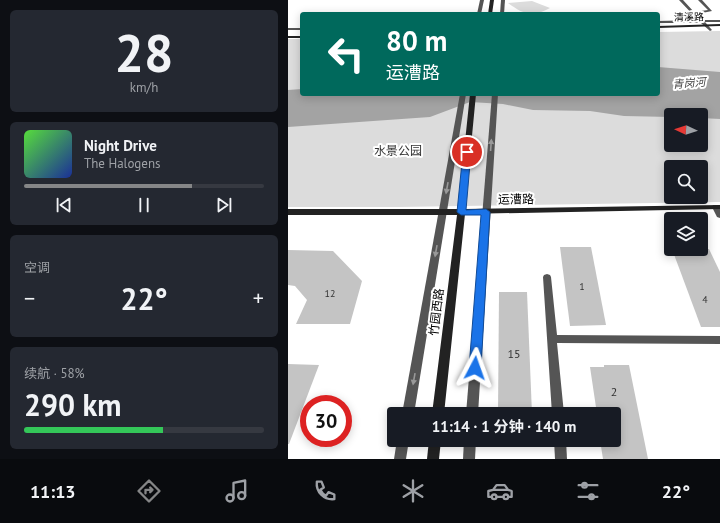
<!DOCTYPE html>
<html lang="zh">
<head>
<meta charset="utf-8">
<style>
  :root { --surface:#171b24; --page:#242831; --text:#f1f3f6; --muted:#9ea1a6; --line:#363941; --accent:#858687 }
  body { margin:0; font-family:"PT Sans","Noto Sans SC",sans-serif; background:var(--page); color:var(--text); height:100vh; display:flex; flex-direction:column; font-size:15px; white-space:nowrap }
  * { box-sizing:border-box; margin:0 }
  p { font-size:13px; color:var(--muted) }
  .icon { flex:none; width:22px; height:22px; fill:none; stroke:currentColor; stroke-width:2; stroke-linecap:round; stroke-linejoin:round }
  .map { position:relative; flex:1; overflow:hidden }
  .sheet { display:flex; flex-direction:column; gap:10px; padding:10px; background:#0d0f14; width:288px }
  .sheet>* { flex:none }
  .top-card { position:absolute; left:12px; top:12px; width:360px; height:84px; border-radius:4px; box-shadow:0 2px 10px #0003; background:#00695c; color:#fff; overflow:hidden }
  .needle { width:26px; rotate:274deg }
  .controls { position:absolute; left:376px; top:108px; display:grid; gap:8px }
  .controls a { display:grid; place-items:center; width:44px; height:44px; border-radius:4px; background:var(--surface); box-shadow:0 2px 10px #0003; font-size:20px }
  .speed { position:absolute; left:12px; top:395px; display:flex; gap:8px; font-size:20px; font-weight:700; text-align:center }
  .speed>* { display:grid; place-content:center; width:52px; height:52px; border-radius:50%; background:var(--surface); box-shadow:0 2px 10px #0003; line-height:1 }
  .speed .limit { border:6px solid #d22; background:#fff; color:#111 }
  .pin { position:absolute; display:grid; place-items:center; width:34px; height:34px; color:#fff; margin:-17px; border:2px solid #fff; border-radius:50%; box-shadow:0 1px 4px #0007 }
  .me { position:absolute; width:44px; margin:-22px; rotate:4deg; stroke-linejoin:round; filter:drop-shadow(0 0 3px #0008) }
  .turn { display:flex; align-items:center; gap:14px; height:84px; padding:0 20px; font-size:18px }
  .turn .icon { width:52px; height:52px; stroke-width:2.5 }
  .turn b { display:block; font-size:28px; line-height:34px }
  .big { font-size:30px; font-weight:700; line-height:1.1 }
  .sheet .card { flex:1; display:flex; flex-direction:column; justify-content:center; gap:6px; min-width:0; padding:0 14px; border-radius:6px; background:var(--page) }
  .sheet .dial { align-items:center; gap:0 }
  .dial b { font-size:52px; line-height:1 }
  .song { display:flex; align-items:center; gap:12px }
  .cover { width:48px; height:48px; border-radius:6px; background:linear-gradient(135deg,hsl(110 70% 55%),hsl(230 70% 35%)) }
  .played { height:4px; border-radius:2px; background:linear-gradient(90deg,var(--accent) 70%,var(--line) 70%) }
  .keys { display:flex; justify-content:space-around; direction:ltr }
  .heat { display:flex; justify-content:space-between; align-items:center; font-size:22px; direction:ltr }
  .charge { height:6px; border-radius:3px; background:linear-gradient(90deg,#34c759 58%,var(--line) 0) }
  .trip { position:absolute; left:99px; top:407px; width:234px; height:40px; border-radius:4px; background:var(--surface); box-shadow:0 2px 10px #0003; font-weight:700; line-height:40px; text-align:center }
  .dock { display:flex; height:64px; justify-content:space-around; align-items:center; background:#090b0e; color:var(--muted) }
  .dock .icon { width:28px; height:28px }
  .dock .selected { color:var(--accent) }
  .dock b { font-size:18px; color:var(--text) }
  main { display:flex; flex:1; min-height:0 }
  .map>svg:first-child { display:block }
</style>
</head>
<body>
<main>
<section class="sheet">
<div class="card dial"><b>28</b><p>km/h</p></div>
<div class="card">
<div class="song"><i class="cover"></i><div><b>Night Drive</b><p>The Halogens</p></div></div>
<div class="played"></div>
<div class="keys"><svg class="icon" aria-label="previous" viewBox="0 0 24 24"><path d="M18 5L8 12l10 7zM5 5v14"/></svg><svg class="icon" aria-label="pause" viewBox="0 0 24 24"><path d="M8 5v14M16 5v14"/></svg><svg class="icon" aria-label="next" viewBox="0 0 24 24"><path d="M6 5l10 7-10 7zM19 5v14"/></svg></div>
</div>
<div class="card"><p>空调</p>
<div class="heat"><a>−</a><b class="big">22°</b><a>+</a></div>
</div>
<div class="card"><p>续航 · 58%</p><b class="big">290 km</b><div class="charge"></div></div>
</section>
<div class="map">
<svg width="432" height="459" viewBox="0 0 432 459">
  <rect width="100%" height="100%" fill="#fff"/>
  <g fill="#dcdcdc" fill-rule="evenodd">
    <path d="M244,1L262,8C245,17 236,15 220,3Z"/>
    <path d="M432,31V202L111,207H0V39H14V94H370V32ZM383,115H413V145H383ZM383,167H413V197H383Z"/>
  </g>
  <polygon fill="#a3a3a3" points="370,67 432,72 432,119 413,118 413,115 383,115 383,117 336,116 302,111 245,110 215,104 182,102 142,117 0,127 0,90 14,89 14,94 370,94"/>
  <g fill="#c4c4c4">
    <polygon points="272,247 303,247 318,325 282,326"/>
    <polygon points="384,249 421,249 432,272 432,327 413,327"/>
    <polygon points="0,250 45,251 74,281 62,324 8,324 19,300 7,286 0,285"/>
    <polygon points="211,292 239,292 244,414 210,414"/>
    <polygon points="0,364 31,365 1,444 0,444"/>
    <polygon points="316,365 341,365 360,459 315,459 312,440 326,440 326,414 309,414 302,367 316,367"/>
  </g>
  <g fill="none" stroke-linecap="round" stroke-linejoin="round">
    <g fill="#555" fill-rule="evenodd">
      <polygon points="192,0 196,0 193,14 189,14"/>
      <polygon points="213,0 217,0 216,14 212,14"/>
      <polygon points="391,0 395,0 406,12 420,10 410,0 414,0 424,11 409,14 415,20 432,20 432,22 417,22 424,30 422,31 413,23 370,23 370,21 410,20"/>
      <rect x="0" y="28" width="14" height="2"/>
      <polygon points="172,94 178,94 126,414 114,414"/>
      <polygon points="204,94 210,94 190,414 178,414"/>
      <polygon points="425,205 431,205 432,207 432,218 429,217 424,207"/>
      <polygon points="259,274 262,275 263,277 269,335 432,336 432,344 269,343 276,414 264,414 255,277 256,275"/>
      <polygon points="109,440 121,440 118,459 106,459"/>
      <polygon points="176,440 188,440 187,459 175,459"/>
      <polygon points="266,440 278,440 279,459 267,459"/>
    </g>
    <g fill="#222" fill-rule="evenodd">
      <polygon points="202,0 206,0 204,14 200,14"/>
      <polygon points="432,24 432,26 370,28 370,26"/>
      <rect x="0" y="36" width="14" height="2"/>
      <polygon points="182,94 188,94 177,209 432,205 432,209 177,214 156,414 144,414 169,215 0,215 0,209 170,209"/>
      <polygon points="141,440 153,440 151,459 139,459"/>
    </g>
  </g>
  <defs><path id="oneway-solid" d="M-6-.8H1V-3.2L6.5 0L1 3.2V.8H-6Z"/></defs>
  <g fill="#999">
    <use href="#oneway-solid" transform="translate(203 145) rotate(-86)"/>
    <use href="#oneway-solid" transform="translate(159 188) rotate(100)"/>
    <use href="#oneway-solid" transform="translate(148 251) rotate(100)"/>
    <use href="#oneway-solid" transform="translate(126 379) rotate(100)"/>
  </g>
  <polygon fill="#1a73e8" stroke="#114b97" points="179,150 183,152 178,210 198,209 202,212 193,368 191,372 187,374 183,372 181,368 193,215 173,215 169,212 175,152"/>
  <g text-anchor="middle" dominant-baseline="central" stroke-width="4" stroke-linejoin="round" paint-order="stroke">
    <g font-size="10" fill="#000" stroke="#fff">
      <text transform="translate(401 17) rotate(-1)">清溪路</text>
    </g>
    <g font-size="10" fill="#313131">
      <text x="294" y="286">1</text>
      <text x="42" y="293">12</text>
      <text x="417" y="299">4</text>
    </g>
    <g font-size="11" font-style="italic" fill="#444" stroke="#fff">
      <text transform="translate(401 83) rotate(-4)">青岗河</text>
    </g>
    <g font-size="12" fill="#333" stroke="#fff">
      <text x="110" y="150">水景公园</text>
    </g>
    <g font-size="12" fill="#000" stroke="#fff">
      <text transform="translate(228 199) rotate(-1)">运漕路</text>
      <text transform="translate(148 312) rotate(-83)">竹园西路</text>
    </g>
    <g font-size="12" fill="#313131">
      <text x="226" y="353">15</text>
      <text x="326" y="391">2</text>
    </g>
  </g>
</svg>
<div class="controls">
<a><svg class="needle" viewBox="-14 -14 28 28"><path d="M0-13l5 13h-10z" fill="#e53935"/><path d="M0 13l5-13h-10z" fill="#9ea1a6"/></svg></a>
<a><svg class="icon" aria-label="search" viewBox="0 0 24 24"><circle cx="10" cy="10" r="6"/><path d="M15 15l6 6"/></svg></a>
<a><svg class="icon" aria-label="layers" viewBox="0 0 24 24"><path d="M12 4l9 5-9 5-9-5zM3 14l9 5 9-5"/></svg></a>
</div>
<div class="speed"><div class="limit">30</div></div>
<div class="pin" style="left:179px;top:152px;background:#d93025"><svg class="icon" aria-label="arrive" viewBox="0 0 24 24"><path d="M6 21V4h12l-3 4 3 4H6"/></svg></div>
<svg class="me" style="left:187px;top:368px" viewBox="-20 -20 40 40"><path d="M0-17L14 15 0 8-14 15z" fill="#1a73e8" stroke="#fff" stroke-width="4"/></svg>
<div class="trip">11:14 · 1 分钟 · 140 m</div>
<div class="top-card">
<div class="turn"><svg class="icon" aria-label="left" viewBox="0 0 24 24"><path d="M17 20v-9H6M10 6l-5 5 5 5"/></svg><div><b>80 m</b>运漕路</div></div>
</div>
</div>
</main>
<nav class="dock">
<b>11:13</b>
<svg class="icon selected" aria-label="directions" viewBox="0 0 24 24"><path d="M12 3l9 9-9 9-9-9zM9 14v-3h6M13 9l2 2-2 2"/></svg>
<svg class="icon" aria-label="music" viewBox="0 0 24 24"><path d="M9 18V5l10-2v13"/><circle cx="6" cy="18" r="3"/><circle cx="16" cy="16" r="3"/></svg>
<svg class="icon" aria-label="phone" viewBox="0 0 24 24"><path d="M5 4h4l2 5-3 2q2 4 5 5l2-3 5 2v4C11 20 4 13 5 4z"/></svg>
<svg class="icon" aria-label="climate" viewBox="0 0 24 24"><path d="M12 3v18M4 7l16 10M4 17L20 7"/></svg>
<svg class="icon" aria-label="car" viewBox="0 0 24 24"><path d="M5 17H2v-5l4-1 3-4h7l3 4 3 1v5h-3M9 17h6M6 11h13"/><circle cx="7" cy="17" r="2"/><circle cx="17" cy="17" r="2"/></svg>
<svg class="icon" aria-label="filters" viewBox="0 0 24 24"><path d="M4 7h16M4 17h16"/><circle cx="9" cy="7" r="2"/><circle cx="15" cy="17" r="2"/></svg>
<b>22°</b>
</nav>
</body>
</html>
